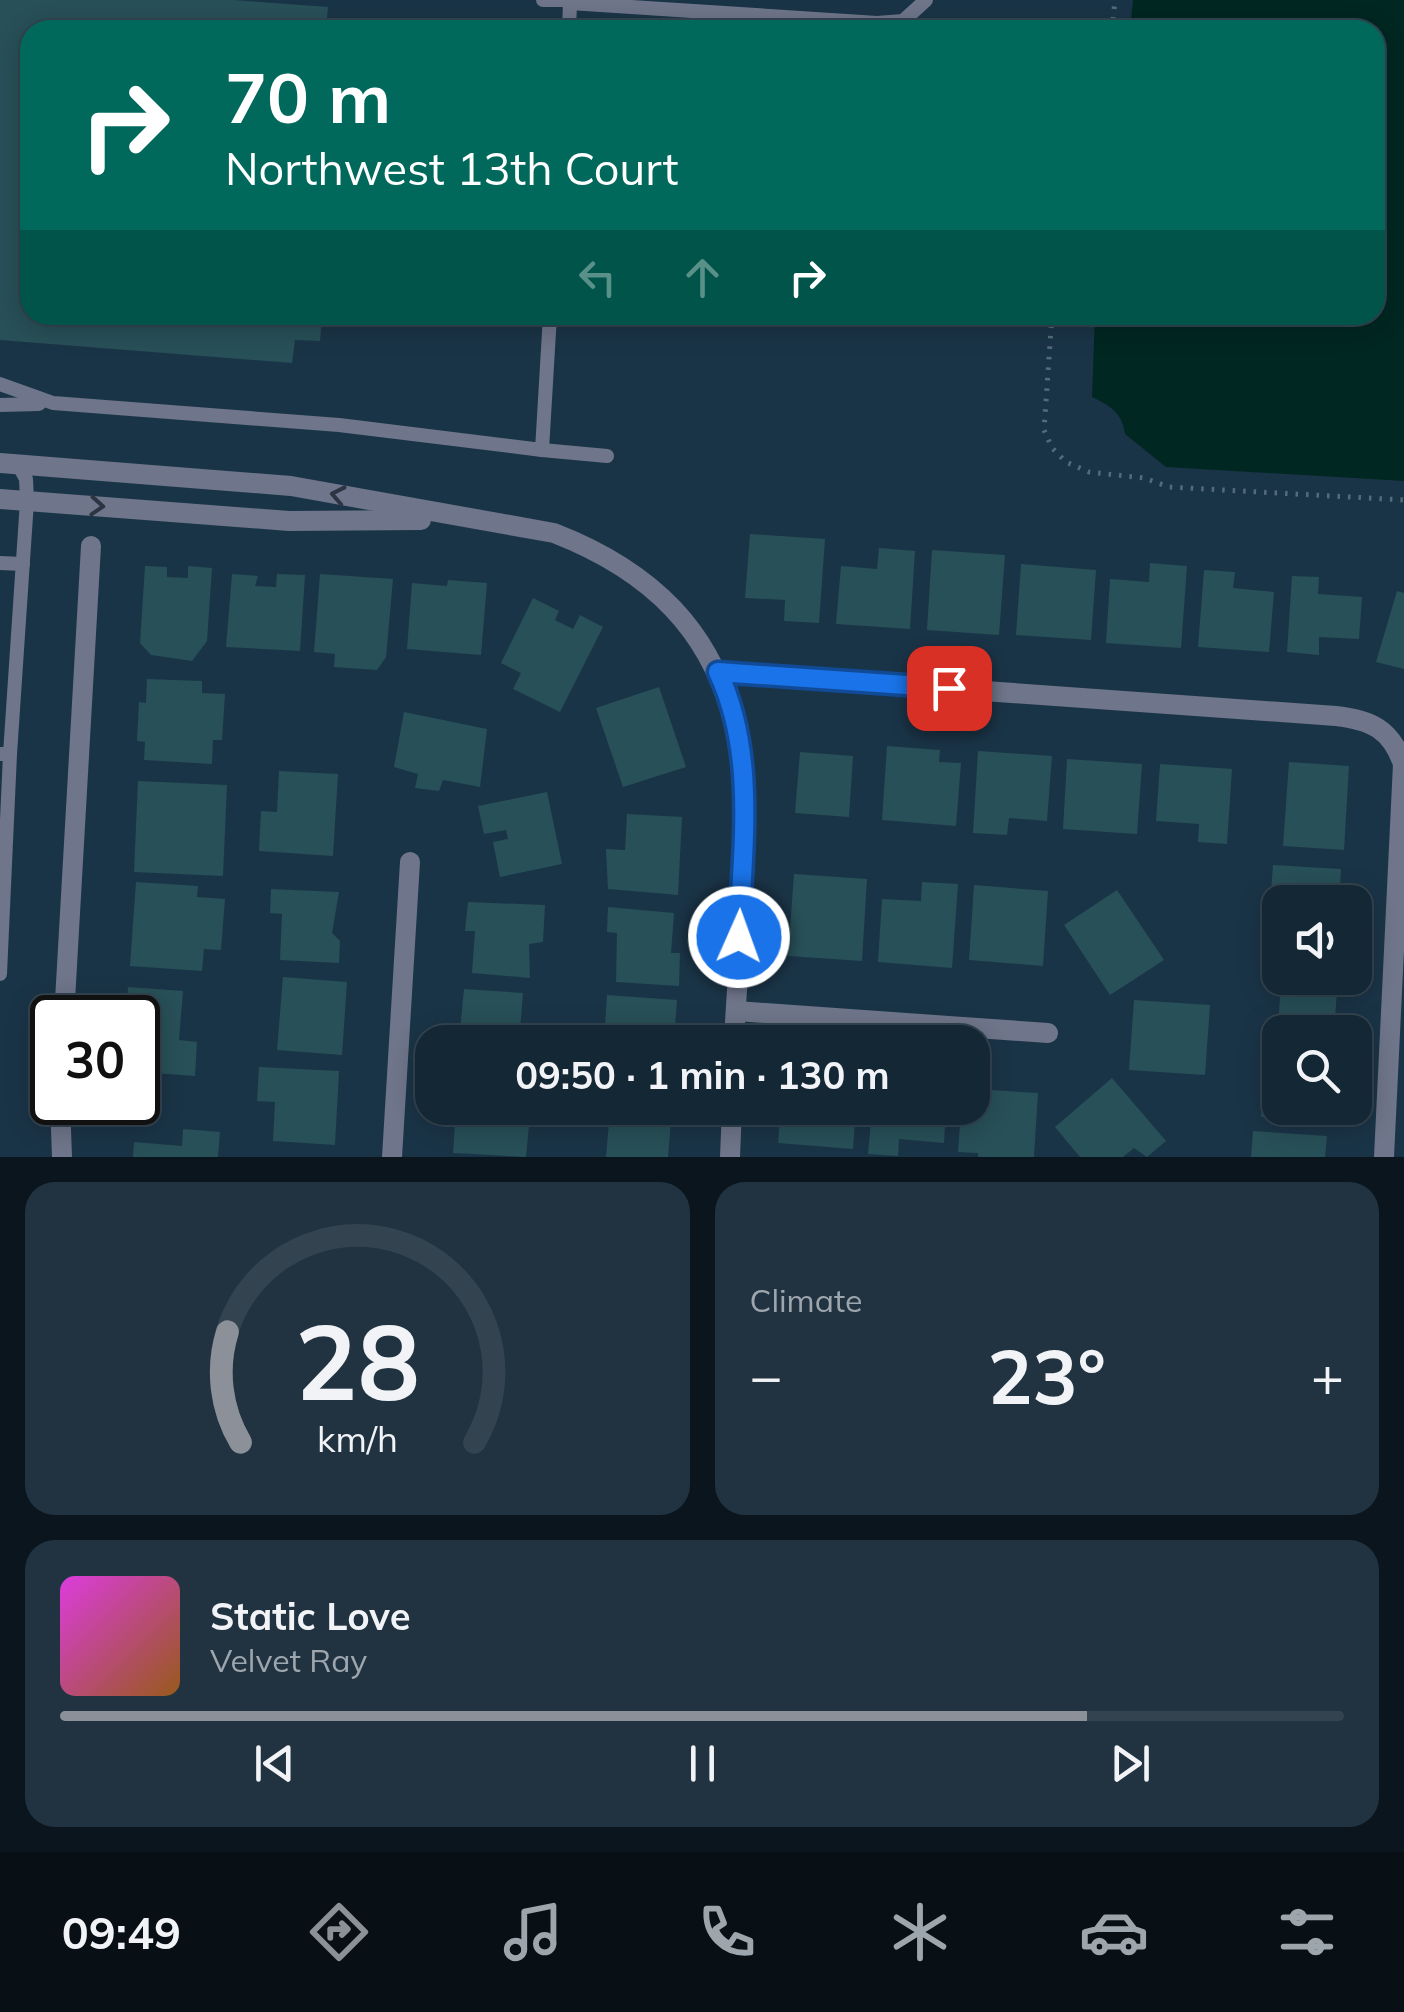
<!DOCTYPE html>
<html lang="en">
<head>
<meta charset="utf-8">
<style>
  :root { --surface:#142735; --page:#213341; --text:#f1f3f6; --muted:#9da5ad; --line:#334450; --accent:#8c9099 }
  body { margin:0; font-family:Mulish,sans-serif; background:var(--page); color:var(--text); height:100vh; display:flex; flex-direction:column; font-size:38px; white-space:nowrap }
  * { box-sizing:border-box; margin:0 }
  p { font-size:32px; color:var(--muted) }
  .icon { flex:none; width:55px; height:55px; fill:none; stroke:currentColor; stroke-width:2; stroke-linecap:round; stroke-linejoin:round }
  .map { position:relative; height:1157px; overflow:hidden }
  .drawer { display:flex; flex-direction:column; gap:25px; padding:25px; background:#0b151d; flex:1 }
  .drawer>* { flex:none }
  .top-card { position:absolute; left:20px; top:20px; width:1365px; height:305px; border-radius:30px; box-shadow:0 5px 25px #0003,0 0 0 2px var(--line); background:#00695c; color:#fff; overflow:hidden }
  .buttons { position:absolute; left:1262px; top:885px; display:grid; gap:20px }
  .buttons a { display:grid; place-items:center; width:110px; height:110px; border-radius:20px; background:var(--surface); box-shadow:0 5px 25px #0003,0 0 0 2px var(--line); font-size:50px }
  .speed { position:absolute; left:30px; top:995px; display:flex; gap:20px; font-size:50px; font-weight:700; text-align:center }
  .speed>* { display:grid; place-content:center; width:130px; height:130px; border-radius:50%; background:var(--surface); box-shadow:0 5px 25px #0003,0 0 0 2px var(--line); line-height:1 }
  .speed .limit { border:5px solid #111; border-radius:15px; background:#fff; color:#111 }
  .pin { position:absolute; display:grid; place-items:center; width:85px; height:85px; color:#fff; margin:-42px; border-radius:20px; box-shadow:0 5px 15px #0006 }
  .me { position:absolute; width:110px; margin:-55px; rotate:2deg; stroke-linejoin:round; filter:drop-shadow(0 0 8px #0008) }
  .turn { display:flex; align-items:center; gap:35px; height:210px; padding:0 40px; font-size:45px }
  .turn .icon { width:130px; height:130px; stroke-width:2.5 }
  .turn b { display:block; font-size:70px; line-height:85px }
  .lanes { display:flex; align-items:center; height:95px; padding:0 40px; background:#0003; justify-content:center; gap:50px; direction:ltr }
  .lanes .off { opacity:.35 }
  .big { font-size:75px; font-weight:700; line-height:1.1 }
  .drawer .widget { flex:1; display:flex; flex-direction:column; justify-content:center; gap:15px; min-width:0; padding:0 35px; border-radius:30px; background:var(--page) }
  .drawer .dial { align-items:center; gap:0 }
  .dial svg { height:260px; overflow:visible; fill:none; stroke:var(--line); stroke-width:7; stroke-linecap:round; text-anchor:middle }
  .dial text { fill:var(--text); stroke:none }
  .song { display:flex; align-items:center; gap:30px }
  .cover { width:120px; height:120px; border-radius:15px; background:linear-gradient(135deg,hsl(300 70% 55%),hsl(30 70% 35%)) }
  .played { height:10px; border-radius:5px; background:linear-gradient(90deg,var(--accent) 80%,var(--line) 80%) }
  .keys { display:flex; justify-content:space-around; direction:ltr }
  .heat { display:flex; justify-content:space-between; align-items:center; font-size:55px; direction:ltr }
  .drawer .tiles { flex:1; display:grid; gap:25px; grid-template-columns:1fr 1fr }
  .widget:last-child { grid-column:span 2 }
  .trip { position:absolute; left:415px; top:1025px; width:575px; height:100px; border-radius:30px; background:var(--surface); box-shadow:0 5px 25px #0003,0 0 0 2px var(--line); font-weight:700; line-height:100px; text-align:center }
  .dock { display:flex; height:160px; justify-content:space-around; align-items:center; background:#081015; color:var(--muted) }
  .dock .icon { width:70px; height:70px }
  .dock .current { color:var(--accent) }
  .dock b { font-size:45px; color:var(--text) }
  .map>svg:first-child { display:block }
</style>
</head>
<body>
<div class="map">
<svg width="1404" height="1157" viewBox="0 0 1404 1157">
  <rect width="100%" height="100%" fill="#1a3447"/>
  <path fill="#002722" d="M1133,0H1404V481L1166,467L1125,434C1122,413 1111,406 1092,397L1095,315H1375V30H1130Z"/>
  <g fill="#285058">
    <polygon points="0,0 234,0 328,7 326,30 30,30 30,315 322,315 320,341 295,340 292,363 0,340"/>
    <polygon points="750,534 825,539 819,623 784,621 785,600 745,598"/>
    <polygon points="879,548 915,551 910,629 836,624 841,566 877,569"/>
    <polygon points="932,550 1005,555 999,635 927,630"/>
    <polygon points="1150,563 1187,566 1181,648 1106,643 1110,579 1149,582"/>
    <polygon points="1021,564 1096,570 1091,640 1016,635"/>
    <polygon points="145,566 167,567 167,577 188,578 188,566 212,568 207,641 192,661 151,655 140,643"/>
    <polygon points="1204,570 1235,572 1233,588 1274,592 1269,652 1198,647"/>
    <polygon points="232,574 258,576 255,586 276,587 277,574 305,575 300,651 226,647"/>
    <polygon points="320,574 393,579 386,657 377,670 334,667 335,654 314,652"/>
    <polygon points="1292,576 1319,577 1318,594 1362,597 1359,639 1319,637 1319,655 1287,652"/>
    <polygon points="448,580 487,583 481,655 407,649 412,583 447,586"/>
    <polygon points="1397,591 1404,593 1404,669 1376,662"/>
    <polygon points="533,598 559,611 555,620 573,629 580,615 603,627 560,712 513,689 521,673 501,663"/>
    <polygon points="147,679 202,681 202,693 225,694 222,740 213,740 212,764 144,760 145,742 137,741 139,702 146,703"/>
    <polygon points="659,687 686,767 623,787 596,708"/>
    <polygon points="404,712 487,729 480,787 443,780 439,791 415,788 418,774 394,767"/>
    <polygon points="887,746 940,750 939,762 961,763 956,826 882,820"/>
    <polygon points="978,751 1052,756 1047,821 1009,818 1007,835 973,833"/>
    <polygon points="800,752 853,756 849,817 795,813"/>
    <polygon points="1067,759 1142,764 1137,834 1063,829"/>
    <polygon points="1289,762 1349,766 1344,850 1283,846"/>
    <polygon points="1160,764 1232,769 1227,844 1198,842 1199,824 1156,821"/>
    <polygon points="279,771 338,774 333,856 259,851 261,811 277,812"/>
    <polygon points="138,781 227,785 223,876 134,872"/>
    <polygon points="547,792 562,864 500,877 493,842 508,839 506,830 484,834 478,806"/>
    <polygon points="627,814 682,817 678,895 608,889 606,849 625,850"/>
    <polygon points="1273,865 1341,869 1339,902 1280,902 1280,934 1268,933"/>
    <polygon points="794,874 867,879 862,961 788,956"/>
    <polygon points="136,882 198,886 197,897 225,899 221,950 204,949 202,971 130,966"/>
    <polygon points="922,882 958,884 952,968 878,962 882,899 921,901"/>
    <polygon points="974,885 1048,891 1043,966 969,960"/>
    <polygon points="271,889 339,892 332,933 340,941 339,963 280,960 282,914 270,913"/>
    <polygon points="1117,890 1164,960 1110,995 1064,925"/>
    <polygon points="468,902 545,905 543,942 529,944 530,978 472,973 475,931 465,931"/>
    <polygon points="608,907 674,913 671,953 680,953 679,986 616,982 617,933 607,932"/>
    <polygon points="1266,952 1280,953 1280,978 1338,978 1334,1031 1278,1027 1281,982 1264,981"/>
    <polygon points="283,977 347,982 342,1055 277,1050"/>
    <polygon points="128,987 183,991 179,1040 197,1042 195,1076 138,1072 138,1018 126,1018"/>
    <polygon points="464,989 523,993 520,1030 536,1031 535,1042 459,1042"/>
    <polygon points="607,995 677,1000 674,1042 604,1042"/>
    <polygon points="1134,1000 1210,1005 1205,1075 1129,1070"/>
    <polygon points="1266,1043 1280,1044 1280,1108 1329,1108 1328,1122 1261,1117"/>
    <polygon points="259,1067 339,1071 335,1145 273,1141 275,1102 257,1101"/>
    <polygon points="1112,1078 1166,1141 1147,1157 1134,1148 1123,1157 1080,1157 1055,1127"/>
    <polygon points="972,1089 1038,1093 1034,1157 978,1157 978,1153 958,1152 961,1108 972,1108"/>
    <polygon points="456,1108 511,1108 510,1124 529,1126 526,1157 453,1153"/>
    <polygon points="590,1108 672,1108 668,1157 606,1157 609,1122 589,1121"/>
    <polygon points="781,1108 856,1108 853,1149 778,1143"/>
    <polygon points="872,1108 946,1108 944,1143 899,1139 898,1156 868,1154"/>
    <polygon points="183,1129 220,1132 218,1157 133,1157 134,1142 182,1146"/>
    <polygon points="1253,1131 1327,1136 1325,1157 1251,1157"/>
  </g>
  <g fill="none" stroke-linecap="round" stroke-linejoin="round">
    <g stroke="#556b7c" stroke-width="5" stroke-dasharray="2.5 8" stroke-linecap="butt">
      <polyline points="1112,30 1115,0"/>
      <polyline points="1052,315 1044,430 1052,448 1066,462 1089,472 1144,478 1169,487 1404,500"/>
    </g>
    <g stroke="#6f758a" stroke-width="14">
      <polyline points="543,0 570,0"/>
      <polyline points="569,30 570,3 877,23 903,21 926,0"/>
      <polyline points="0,384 53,403 339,425 542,450 550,315"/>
      <polyline points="0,405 39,404"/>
      <polyline points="542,450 607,456"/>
      <polyline points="0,563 23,564"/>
      <polyline points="0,754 10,754 27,501 26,479 18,464"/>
      <polyline points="0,974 10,754"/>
    </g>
    <g stroke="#6f758a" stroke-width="20">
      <path d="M0,463L291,486L554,533C796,627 743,834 734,1042"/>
      <polyline points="0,499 289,521 421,520"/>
      <path d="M717,672L1336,716C1371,720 1391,729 1403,764L1384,1157"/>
      <polyline points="736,1011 1048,1033"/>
      <polyline points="64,1018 91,546"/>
      <polyline points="60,1102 62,1157"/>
      <polyline points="392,1157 410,862"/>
      <polyline points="730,1157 732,1108"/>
    </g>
  </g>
  <defs><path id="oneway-chevron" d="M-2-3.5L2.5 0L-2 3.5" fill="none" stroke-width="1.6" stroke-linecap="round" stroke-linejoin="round" transform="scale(2.5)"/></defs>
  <g stroke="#2c3542">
    <use href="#oneway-chevron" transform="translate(338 495) rotate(-169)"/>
    <use href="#oneway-chevron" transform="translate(97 506) rotate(4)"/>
  </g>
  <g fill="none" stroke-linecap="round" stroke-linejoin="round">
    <defs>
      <path id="route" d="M739,937C742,848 757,755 718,672L949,688"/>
    </defs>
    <use href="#route" stroke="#114b97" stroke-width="25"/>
    <use href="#route" stroke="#1a73e8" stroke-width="18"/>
  </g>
</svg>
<div class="buttons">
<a><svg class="icon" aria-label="sound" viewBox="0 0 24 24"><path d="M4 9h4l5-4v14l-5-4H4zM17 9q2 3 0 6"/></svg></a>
<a><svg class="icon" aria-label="search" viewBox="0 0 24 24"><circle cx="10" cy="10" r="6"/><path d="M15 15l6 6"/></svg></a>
</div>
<div class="speed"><div class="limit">30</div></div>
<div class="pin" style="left:949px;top:688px;background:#d93025"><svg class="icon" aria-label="arrive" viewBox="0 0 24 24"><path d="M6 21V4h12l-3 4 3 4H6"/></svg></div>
<svg class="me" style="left:739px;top:937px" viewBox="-20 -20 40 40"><circle r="17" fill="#1a73e8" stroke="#fff" stroke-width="3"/><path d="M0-11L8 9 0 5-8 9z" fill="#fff"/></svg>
<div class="trip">09:50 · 1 min · 130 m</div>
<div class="top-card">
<div class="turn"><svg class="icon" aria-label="right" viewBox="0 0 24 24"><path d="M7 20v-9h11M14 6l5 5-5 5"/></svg><div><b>70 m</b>Northwest 13th Court</div></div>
<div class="lanes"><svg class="icon off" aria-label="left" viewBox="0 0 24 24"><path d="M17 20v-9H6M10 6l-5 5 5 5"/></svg><svg class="icon off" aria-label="ahead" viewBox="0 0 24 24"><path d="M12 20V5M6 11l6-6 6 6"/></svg><svg class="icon" aria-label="right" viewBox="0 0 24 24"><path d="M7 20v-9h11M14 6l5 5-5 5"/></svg></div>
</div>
</div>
<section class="drawer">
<div class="tiles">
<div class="widget dial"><svg viewBox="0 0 100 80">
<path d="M14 69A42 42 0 1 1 86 69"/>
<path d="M14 69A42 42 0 0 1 10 35" stroke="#8c9099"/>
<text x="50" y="56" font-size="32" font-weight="700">28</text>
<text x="50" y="72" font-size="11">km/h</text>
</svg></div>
<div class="widget"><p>Climate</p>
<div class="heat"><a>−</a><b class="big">23°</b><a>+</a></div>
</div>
<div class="widget">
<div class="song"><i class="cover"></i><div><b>Static Love</b><p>Velvet Ray</p></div></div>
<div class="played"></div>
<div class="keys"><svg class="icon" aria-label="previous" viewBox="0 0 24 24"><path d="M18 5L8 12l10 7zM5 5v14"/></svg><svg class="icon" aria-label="pause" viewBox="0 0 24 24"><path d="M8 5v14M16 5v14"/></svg><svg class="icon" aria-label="next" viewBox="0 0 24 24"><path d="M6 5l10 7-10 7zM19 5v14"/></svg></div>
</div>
</div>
</section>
<nav class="dock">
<b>09:49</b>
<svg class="icon current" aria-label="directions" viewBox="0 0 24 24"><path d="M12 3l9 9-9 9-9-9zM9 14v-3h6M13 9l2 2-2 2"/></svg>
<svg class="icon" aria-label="music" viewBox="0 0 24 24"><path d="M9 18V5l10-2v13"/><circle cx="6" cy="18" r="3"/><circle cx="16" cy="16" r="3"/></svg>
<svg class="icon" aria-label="phone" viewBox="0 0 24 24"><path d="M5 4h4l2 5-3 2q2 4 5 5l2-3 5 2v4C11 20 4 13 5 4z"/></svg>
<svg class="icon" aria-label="climate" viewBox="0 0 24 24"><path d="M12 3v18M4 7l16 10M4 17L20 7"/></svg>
<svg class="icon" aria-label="car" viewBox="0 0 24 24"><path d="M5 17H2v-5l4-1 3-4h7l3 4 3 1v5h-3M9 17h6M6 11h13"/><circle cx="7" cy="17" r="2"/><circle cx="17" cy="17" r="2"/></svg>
<svg class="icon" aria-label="filters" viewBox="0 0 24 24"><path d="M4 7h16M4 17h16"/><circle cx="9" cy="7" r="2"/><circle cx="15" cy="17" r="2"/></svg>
</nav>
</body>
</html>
